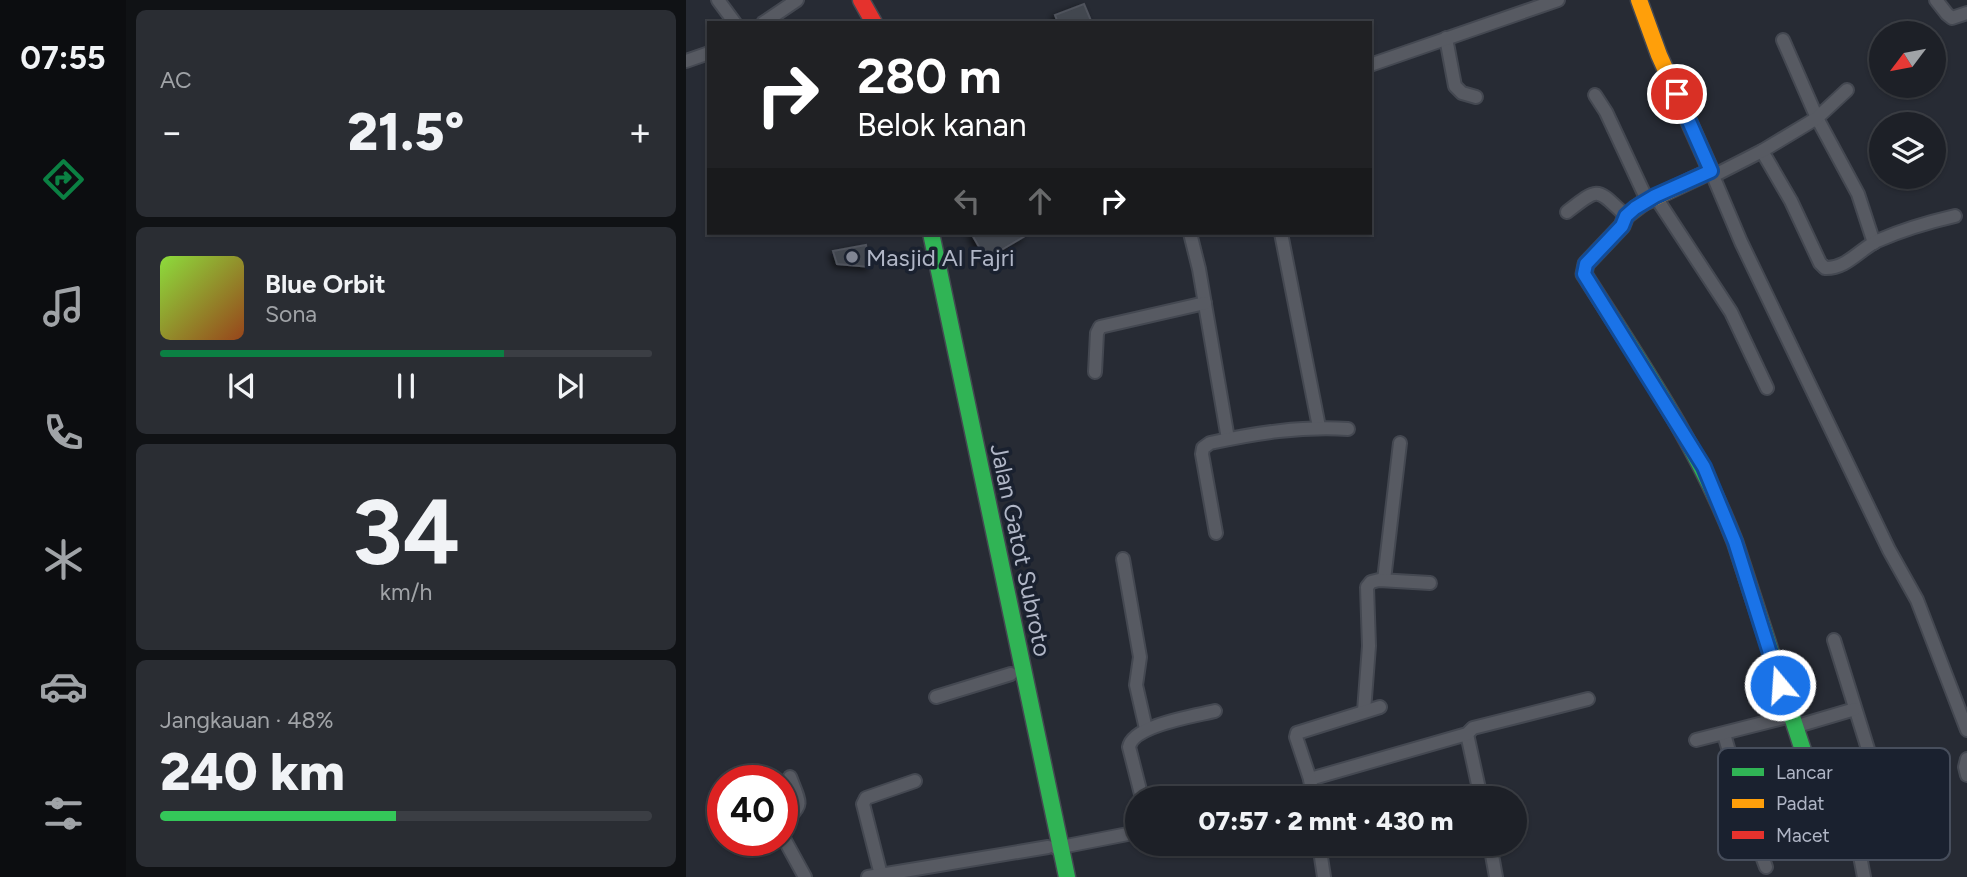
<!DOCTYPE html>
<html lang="id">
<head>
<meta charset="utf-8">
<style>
  :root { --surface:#1d2027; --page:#2a2d33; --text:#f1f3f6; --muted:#a0a3a7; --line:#3b3e44; --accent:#0b8043 }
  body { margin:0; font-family:Figtree,sans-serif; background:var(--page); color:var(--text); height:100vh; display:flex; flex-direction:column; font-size:26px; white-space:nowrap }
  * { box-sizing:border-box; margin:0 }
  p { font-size:23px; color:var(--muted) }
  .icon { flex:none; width:38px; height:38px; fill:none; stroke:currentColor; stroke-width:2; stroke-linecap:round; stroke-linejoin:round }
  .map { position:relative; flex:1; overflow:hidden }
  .details { display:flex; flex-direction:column; gap:10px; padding:10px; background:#101215; width:560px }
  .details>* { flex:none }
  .banner { position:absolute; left:21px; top:21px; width:665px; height:214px; border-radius:0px; box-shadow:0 2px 5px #0004,0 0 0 2px var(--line); background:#202124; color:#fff; overflow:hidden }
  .needle { width:46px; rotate:238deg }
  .controls { position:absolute; left:1183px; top:21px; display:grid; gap:14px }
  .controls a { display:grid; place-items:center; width:77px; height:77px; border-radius:50%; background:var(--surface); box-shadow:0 2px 5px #0004,0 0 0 2px var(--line); font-size:35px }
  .speed { position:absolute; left:21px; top:765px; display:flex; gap:14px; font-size:35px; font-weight:700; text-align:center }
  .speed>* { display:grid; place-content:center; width:91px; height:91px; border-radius:50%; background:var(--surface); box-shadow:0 2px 5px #0004,0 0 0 2px var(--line); line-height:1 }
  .speed .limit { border:10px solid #d22; background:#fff; color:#111 }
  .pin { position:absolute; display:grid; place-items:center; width:60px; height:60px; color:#fff; margin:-30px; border:4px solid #fff; border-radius:50%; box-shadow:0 2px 7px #0007 }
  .me { position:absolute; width:77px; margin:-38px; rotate:342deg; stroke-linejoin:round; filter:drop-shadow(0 0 5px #0008) }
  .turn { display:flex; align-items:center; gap:24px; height:147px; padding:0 35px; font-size:32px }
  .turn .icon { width:91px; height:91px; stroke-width:2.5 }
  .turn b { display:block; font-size:49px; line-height:60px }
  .lanes { display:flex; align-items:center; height:66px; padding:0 35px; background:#0003; justify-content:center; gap:35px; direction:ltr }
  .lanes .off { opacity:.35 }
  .big { font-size:52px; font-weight:800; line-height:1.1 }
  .details .card { flex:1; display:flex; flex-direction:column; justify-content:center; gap:10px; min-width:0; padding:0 24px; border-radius:10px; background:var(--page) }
  .details .dial { align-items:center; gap:0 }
  .dial b { font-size:91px; line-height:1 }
  .song { display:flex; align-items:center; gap:21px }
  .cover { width:84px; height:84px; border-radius:10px; background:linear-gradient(135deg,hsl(90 70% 55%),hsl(20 70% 35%)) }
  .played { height:7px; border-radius:4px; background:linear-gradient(90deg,var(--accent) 70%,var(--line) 70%) }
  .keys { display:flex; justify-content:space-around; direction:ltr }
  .heat { display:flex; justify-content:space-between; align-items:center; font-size:38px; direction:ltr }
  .charge { height:10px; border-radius:5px; background:linear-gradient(90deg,#34c759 48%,var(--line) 0) }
  .trip { position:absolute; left:439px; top:786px; width:402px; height:70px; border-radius:35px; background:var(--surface); box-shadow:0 2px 5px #0004,0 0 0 2px var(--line); font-weight:800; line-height:70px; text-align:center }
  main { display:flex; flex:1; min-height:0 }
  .dock { display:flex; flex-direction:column; width:126px; justify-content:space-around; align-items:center; background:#0c0d10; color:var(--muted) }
  .dock .icon { width:49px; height:49px }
  .dock .on { color:var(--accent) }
  .dock b { font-size:32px; color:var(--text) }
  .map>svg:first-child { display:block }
</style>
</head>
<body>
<main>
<nav class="dock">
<b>07:55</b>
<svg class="icon on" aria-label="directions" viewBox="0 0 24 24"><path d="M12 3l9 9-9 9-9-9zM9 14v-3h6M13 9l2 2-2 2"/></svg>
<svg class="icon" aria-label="music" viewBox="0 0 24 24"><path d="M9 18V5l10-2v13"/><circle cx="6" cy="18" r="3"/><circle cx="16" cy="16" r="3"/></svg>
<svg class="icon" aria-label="phone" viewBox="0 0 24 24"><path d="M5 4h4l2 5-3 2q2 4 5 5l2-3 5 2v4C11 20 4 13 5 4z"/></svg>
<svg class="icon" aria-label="climate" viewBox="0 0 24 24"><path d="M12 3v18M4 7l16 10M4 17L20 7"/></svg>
<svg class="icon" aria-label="car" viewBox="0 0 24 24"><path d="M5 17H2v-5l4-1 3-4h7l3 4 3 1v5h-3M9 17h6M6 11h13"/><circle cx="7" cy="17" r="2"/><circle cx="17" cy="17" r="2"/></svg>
<svg class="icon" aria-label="filters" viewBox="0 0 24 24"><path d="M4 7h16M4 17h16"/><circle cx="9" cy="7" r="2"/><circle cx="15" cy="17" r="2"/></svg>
</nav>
<section class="details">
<div class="card"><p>AC</p>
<div class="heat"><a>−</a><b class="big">21.5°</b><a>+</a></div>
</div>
<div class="card">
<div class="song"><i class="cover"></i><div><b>Blue Orbit</b><p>Sona</p></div></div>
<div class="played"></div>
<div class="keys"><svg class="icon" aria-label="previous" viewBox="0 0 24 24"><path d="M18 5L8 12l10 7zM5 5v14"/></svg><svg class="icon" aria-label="pause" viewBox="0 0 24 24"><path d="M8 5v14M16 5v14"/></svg><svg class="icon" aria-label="next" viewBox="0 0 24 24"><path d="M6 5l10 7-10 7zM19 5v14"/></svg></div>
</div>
<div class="card dial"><b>34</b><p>km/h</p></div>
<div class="card"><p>Jangkauan · 48%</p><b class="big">240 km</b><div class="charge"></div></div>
</section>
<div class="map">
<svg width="1281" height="877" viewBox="0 0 1281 877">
  <defs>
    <filter id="shadow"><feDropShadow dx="-3" dy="3" stdDeviation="3.5" flood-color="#0009"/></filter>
  </defs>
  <rect width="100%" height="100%" fill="#272b34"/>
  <g fill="#42464f" stroke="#4f535c" stroke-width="2" filter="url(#shadow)">
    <polygon points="398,4 406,23 372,23 369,15"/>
    <polygon points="285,233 338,233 339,236 300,259"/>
    <polygon points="180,245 184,267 151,264 147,251"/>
  </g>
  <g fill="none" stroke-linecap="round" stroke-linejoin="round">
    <defs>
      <g id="street">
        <polyline points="32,0 49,23"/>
        <polyline points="1250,0 1261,14 1266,18 1281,13"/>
        <polyline points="77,23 111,0"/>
        <polyline points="760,38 769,86 776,93 790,97"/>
        <polyline points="1097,40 1131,118 1172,194 1188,243"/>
        <polyline points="0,61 23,53"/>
        <polyline points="684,65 872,0"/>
        <polyline points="909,95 920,112 961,200"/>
        <path d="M1076,151L1105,201L1134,263L1139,268C1160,269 1173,250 1191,241C1216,230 1243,222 1269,216"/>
        <polyline points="1025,171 1055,242 1203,550 1231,600 1281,730"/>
        <polyline points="1027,176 1076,151 1131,118 1161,90"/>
        <polyline points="969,196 1045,312 1081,388"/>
        <path d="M881,212C914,186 910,188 940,216"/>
        <polyline points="504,233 513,269 542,439"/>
        <polyline points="595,233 633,427"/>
        <polyline points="409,372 411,333 414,327 519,303"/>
        <path d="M530,533L516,454L517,448L524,443C570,433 615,426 662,429"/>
        <polyline points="437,559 454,657 450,685 460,729"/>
        <polyline points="698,580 714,443"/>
        <polyline points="1148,640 1205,823 1202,827 1170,835 1178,877"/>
        <polyline points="250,697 325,674"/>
        <polyline points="678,711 683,646 681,587 685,582 693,580 744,583"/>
        <polyline points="1108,727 1169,709"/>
        <polyline points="781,734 795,798"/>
        <polyline points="1038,734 1063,821 1080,867"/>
        <polyline points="1010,740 1105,716"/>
        <polyline points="1281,759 1279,767 1281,775"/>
        <polyline points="624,779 781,734 787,728 902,699"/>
        <path d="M456,798L443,747C447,725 509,716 529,711"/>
        <polyline points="627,798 624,779 610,737 611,733 694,707"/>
        <path d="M96,826C116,801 117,810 104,777"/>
        <polyline points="96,835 119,877"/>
        <polyline points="633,844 638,877"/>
        <polyline points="804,844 810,877"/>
        <polyline points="370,848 452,832"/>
        <polyline points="195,875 177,804 180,798 229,781"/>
        <polyline points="182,877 362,847"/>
      </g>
      <g id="fast">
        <path d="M957,203L940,216L936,226L900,264L898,274C954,362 1011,444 1049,542L1143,830L1151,840L1170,835"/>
        <polyline points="245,233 381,877"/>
      </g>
      <polyline id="slow" points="953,0 973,55 1025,171 957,203"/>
      <polyline id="jam" points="175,0 188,23"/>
    </defs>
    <use href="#street" stroke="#444851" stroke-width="16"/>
    <use href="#fast" stroke="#444851" stroke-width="19"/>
    <use href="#slow" stroke="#444851" stroke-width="19"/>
    <use href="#jam" stroke="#444851" stroke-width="19"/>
    <use href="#street" stroke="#575a62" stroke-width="12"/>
    <use href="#fast" stroke="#30b455" stroke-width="16"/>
    <use href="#slow" stroke="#ff9f0a" stroke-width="16"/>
    <use href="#jam" stroke="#e5322d" stroke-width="16"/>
  </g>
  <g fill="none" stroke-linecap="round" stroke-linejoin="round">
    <defs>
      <polyline id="route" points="991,94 1025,171 969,196 949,208 940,216 936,226 900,264 898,274 1018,467 1049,542 1094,685"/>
    </defs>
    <use href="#route" stroke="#114b97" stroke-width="18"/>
    <use href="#route" stroke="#1a73e8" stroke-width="12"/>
  </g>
  <circle fill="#808593" stroke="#1a212f" stroke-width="2.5" cx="166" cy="257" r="7"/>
  <g text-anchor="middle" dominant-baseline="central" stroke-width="7" stroke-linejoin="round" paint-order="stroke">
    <g font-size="24" fill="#b0b6c6" stroke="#1a212f" text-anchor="start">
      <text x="180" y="257">Masjid Al Fajri</text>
    </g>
    <g font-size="24" fill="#b0b6c6" stroke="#1a212f">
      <text transform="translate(335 550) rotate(78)">Jalan Gatot Subroto</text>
    </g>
  </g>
  <rect x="1032" y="748" width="232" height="112" rx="10" fill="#1a212f" stroke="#474e5c" stroke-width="2"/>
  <rect x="1046" y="768" width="32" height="8" fill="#30b455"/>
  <rect x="1046" y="799" width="32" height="9" fill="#ff9f0a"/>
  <rect x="1046" y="831" width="32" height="8" fill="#e5322d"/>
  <g font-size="19" fill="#b0b6c6">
    <text x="1090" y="779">Lancar</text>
    <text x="1090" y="810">Padat</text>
    <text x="1090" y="842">Macet</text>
  </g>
</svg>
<div class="controls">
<a><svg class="needle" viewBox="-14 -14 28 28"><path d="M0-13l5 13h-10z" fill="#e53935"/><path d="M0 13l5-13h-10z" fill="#a0a3a7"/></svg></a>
<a><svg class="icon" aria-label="layers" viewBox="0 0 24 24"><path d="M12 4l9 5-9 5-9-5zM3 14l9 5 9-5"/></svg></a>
</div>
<div class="speed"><div class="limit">40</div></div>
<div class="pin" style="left:991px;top:94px;background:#d93025"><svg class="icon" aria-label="arrive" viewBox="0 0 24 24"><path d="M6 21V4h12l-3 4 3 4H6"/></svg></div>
<svg class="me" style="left:1094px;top:685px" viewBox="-20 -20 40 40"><circle r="17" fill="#1a73e8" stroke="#fff" stroke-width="3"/><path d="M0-11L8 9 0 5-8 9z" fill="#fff"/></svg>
<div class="trip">07:57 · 2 mnt · 430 m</div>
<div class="banner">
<div class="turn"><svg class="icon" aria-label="right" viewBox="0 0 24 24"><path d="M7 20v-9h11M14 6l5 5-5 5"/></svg><div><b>280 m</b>Belok kanan</div></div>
<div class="lanes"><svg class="icon off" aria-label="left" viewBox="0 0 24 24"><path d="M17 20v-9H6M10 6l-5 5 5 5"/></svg><svg class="icon off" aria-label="ahead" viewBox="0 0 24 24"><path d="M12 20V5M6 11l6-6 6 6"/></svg><svg class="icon" aria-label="right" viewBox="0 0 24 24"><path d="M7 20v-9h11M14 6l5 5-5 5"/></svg></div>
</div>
</div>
</main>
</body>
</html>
